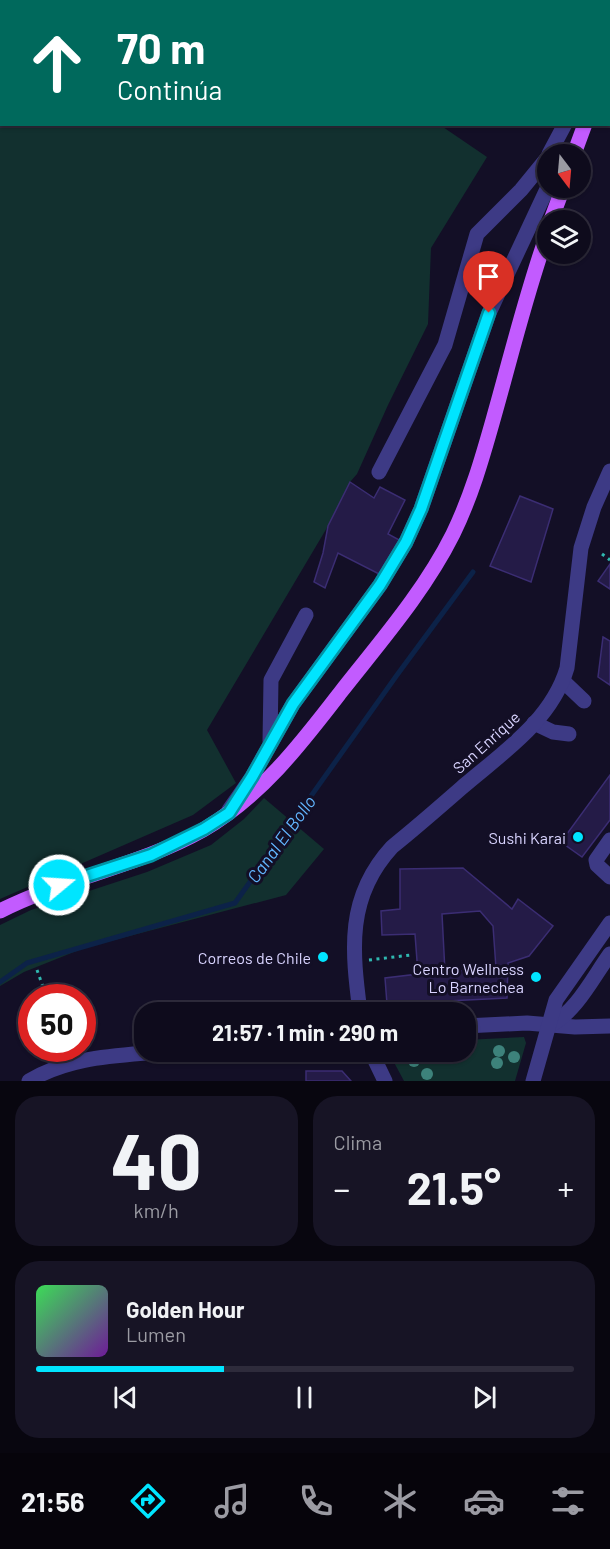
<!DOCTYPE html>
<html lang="es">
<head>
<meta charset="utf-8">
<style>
  :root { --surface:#0e0b1c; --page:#171425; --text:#f1f3f6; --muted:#9b9ba3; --line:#2e2b3b; --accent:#00e5ff }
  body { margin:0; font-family:Barlow,sans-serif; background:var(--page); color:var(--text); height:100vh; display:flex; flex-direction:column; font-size:22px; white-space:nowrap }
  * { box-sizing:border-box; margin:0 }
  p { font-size:20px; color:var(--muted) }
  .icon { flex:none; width:33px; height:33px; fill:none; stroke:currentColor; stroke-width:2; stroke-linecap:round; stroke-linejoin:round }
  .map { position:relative; height:1081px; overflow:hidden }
  .side { display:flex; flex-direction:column; gap:15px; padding:15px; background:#08060f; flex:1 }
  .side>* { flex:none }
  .hud { position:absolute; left:0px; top:0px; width:610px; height:126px; box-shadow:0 2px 4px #0004,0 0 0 2px var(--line); background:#00695c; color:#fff; overflow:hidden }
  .needle { width:39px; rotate:164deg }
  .buttons { position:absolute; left:537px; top:144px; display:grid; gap:12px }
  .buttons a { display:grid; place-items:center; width:54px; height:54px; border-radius:50%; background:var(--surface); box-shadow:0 2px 4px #0004,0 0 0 2px var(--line); font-size:30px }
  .speed { position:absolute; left:18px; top:984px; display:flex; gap:12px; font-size:30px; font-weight:700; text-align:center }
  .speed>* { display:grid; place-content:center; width:78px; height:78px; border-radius:50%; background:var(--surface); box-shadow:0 2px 4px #0004,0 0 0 2px var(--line); line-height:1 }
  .speed .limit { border:9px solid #d22; background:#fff; color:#111 }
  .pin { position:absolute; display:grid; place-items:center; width:51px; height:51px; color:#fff; margin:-62px -26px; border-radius:50% 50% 50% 0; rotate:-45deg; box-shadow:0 0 6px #0007 }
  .pin .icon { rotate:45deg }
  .me { position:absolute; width:66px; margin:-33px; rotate:72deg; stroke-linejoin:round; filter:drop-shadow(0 0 4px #0008) }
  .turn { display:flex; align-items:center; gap:21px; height:126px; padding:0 18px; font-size:27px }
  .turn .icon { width:78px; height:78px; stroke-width:2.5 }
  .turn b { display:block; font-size:42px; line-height:51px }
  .big { font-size:45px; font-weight:700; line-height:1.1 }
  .side .widget { flex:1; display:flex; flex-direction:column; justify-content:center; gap:9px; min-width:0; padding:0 21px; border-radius:24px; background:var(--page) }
  .side .dial { align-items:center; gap:0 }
  .dial b { font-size:78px; line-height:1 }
  .song { display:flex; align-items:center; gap:18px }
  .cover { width:72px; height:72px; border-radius:9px; background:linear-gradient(135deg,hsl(130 70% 55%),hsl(280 70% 35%)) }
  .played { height:6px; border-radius:3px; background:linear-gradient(90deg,var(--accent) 35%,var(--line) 35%) }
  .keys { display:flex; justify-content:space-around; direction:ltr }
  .heat { display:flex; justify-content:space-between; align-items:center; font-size:33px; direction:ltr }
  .side .tiles { flex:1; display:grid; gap:15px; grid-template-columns:1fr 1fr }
  .widget:last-child { grid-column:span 2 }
  .trip { position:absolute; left:134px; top:1002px; width:342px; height:60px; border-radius:24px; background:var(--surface); box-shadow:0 2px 4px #0004,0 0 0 2px var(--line); font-weight:700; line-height:60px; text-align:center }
  .tab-bar { display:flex; height:96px; justify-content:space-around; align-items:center; background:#06040b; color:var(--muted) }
  .tab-bar .icon { width:42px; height:42px }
  .tab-bar .on { color:var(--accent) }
  .tab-bar b { font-size:27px; color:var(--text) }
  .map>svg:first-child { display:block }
</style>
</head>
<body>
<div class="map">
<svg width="610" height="1081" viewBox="0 0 610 1081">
  <rect width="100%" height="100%" fill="#130f26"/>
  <g fill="#12302f">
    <polygon points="0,0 298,0 2,2 2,124 440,125 487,157 431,248 428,324 388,405 357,474 350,482 328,526 207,730 236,783 193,815 0,899"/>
    <polygon points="264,798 324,849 286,895 84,948 24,972 0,986 0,925 31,910 147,872 211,845 244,819"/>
    <polygon points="524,1037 526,1043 515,1081 404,1081 389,1053 390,1052 465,1052 465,1040"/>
  </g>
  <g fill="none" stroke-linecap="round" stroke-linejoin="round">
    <polyline stroke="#0c2248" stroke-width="5" points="0,982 27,963 235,903 397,675 473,572"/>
  </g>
  <g fill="#241b47" stroke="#3b2d73" stroke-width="1.5" fill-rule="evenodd">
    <polygon points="350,482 374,498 380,487 405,500 388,534 403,542 383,576 338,553 325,588 314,582 323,553 328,526"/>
    <polygon points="520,496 553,509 531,582 490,566"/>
    <polygon points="610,564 610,589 598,581"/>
    <polygon points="603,637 610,641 610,685 598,677"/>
    <polygon points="610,775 610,820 582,857 561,842"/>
    <path d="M463,868L512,909L518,899L553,926L529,956L508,963L507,998L387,1004L385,978L418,974L415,934L382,935L381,911L400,909V869ZM480,911L493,926L496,968L445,972L442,914Z"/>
    <polygon points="306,1071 342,1071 351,1081 306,1081"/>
  </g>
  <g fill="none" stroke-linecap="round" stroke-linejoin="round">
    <g stroke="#2fb8b0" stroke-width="3" stroke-dasharray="3 4.5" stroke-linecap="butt">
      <polyline points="602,554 610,560"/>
      <polyline points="369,960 411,955"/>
      <polyline points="37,970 47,998"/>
    </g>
    <g stroke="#3d3a85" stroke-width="15">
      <polyline points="537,2 539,0"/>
      <polyline points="549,154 565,124"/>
      <polyline points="379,472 445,345 477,234 521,190 548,157"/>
      <polyline points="563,681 584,701"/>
      <polyline points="534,723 553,732 569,734"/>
      <polyline points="270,741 271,680 306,615"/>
      <polyline points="229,810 252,777 293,704 380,585 406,542 421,509 489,313 548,187"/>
      <polyline points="610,840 596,860 597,865 610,877"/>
      <path d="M360,1012C352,950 346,897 392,847C417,827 442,805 466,784C505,751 552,719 567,668L581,548L594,507L610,471"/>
      <polyline points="465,1026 527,1023 575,1027 610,1026"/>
      <path d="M549,1026C577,1011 592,979 610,954"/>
      <polyline points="371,1052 385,1081"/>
      <path d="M29,1081C69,1057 113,1056 158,1052"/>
      <polyline points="533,1081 556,1000 610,923"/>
    </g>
    <g stroke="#c25bff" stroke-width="15">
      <polyline points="609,82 610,81"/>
      <polyline points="574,154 585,124"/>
      <polyline points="551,220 563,188"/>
      <path d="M0,911C65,878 139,866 203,830C261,796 300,745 340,693C380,642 424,592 453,534C471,497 482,459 493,420C511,357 526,293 548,232"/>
    </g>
  </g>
  <g fill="#3d827b">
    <circle cx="499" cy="1051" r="6"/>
    <circle cx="514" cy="1057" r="6"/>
    <circle cx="414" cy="1061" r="6"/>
    <circle cx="497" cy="1063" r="6"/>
    <circle cx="427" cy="1074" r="6"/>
  </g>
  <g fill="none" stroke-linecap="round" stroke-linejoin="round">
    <defs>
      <polyline id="route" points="59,885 151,855 204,829 229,813 252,777 293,704 380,585 406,542 421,509 489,313"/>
    </defs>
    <use href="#route" stroke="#0095a6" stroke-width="15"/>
    <use href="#route" stroke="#00e5ff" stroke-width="10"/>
  </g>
  <g fill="#00e5ff" stroke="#130f26" stroke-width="2">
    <circle cx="578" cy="837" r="6"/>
    <circle cx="323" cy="957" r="6"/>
    <circle cx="536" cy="977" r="6"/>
  </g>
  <g text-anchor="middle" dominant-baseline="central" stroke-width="6" stroke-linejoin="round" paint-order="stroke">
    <g font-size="16" fill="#d9d4ff" stroke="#130f26">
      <text transform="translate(486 742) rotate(-42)">San Enrique</text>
    </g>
    <g font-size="16" fill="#d9d4ff" stroke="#130f26" text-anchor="end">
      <text x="566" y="837">Sushi Karai</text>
      <text x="311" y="957">Correos de Chile</text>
      <text x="524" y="968">Centro Wellness<tspan x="524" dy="18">Lo Barnechea</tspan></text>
    </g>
    <g font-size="18" font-style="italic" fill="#62b6ff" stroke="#130f26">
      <text transform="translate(281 839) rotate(-54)">Canal El Bollo</text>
    </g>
  </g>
</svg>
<div class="buttons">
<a><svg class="needle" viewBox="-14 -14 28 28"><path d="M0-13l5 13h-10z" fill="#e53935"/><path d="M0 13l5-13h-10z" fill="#9b9ba3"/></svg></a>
<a><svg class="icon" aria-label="layers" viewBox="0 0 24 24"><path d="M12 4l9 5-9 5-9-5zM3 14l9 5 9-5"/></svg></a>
</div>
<div class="speed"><div class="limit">50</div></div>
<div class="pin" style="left:489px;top:313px;background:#d93025"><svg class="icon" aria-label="arrive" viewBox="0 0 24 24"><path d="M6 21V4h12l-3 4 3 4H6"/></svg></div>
<svg class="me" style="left:59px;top:885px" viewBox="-20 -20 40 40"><circle r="17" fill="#00e5ff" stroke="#fff" stroke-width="3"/><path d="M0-11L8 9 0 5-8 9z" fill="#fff"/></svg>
<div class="trip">21:57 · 1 min · 290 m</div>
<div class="hud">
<div class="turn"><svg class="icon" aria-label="ahead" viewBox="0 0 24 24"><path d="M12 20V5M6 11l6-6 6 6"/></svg><div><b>70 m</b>Continúa</div></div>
</div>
</div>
<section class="side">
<div class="tiles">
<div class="widget dial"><b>40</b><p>km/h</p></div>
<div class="widget"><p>Clima</p>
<div class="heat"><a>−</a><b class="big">21.5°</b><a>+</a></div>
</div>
<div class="widget">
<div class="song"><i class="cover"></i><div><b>Golden Hour</b><p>Lumen</p></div></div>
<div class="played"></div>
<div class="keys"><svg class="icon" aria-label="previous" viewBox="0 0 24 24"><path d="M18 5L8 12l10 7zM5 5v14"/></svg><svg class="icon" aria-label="pause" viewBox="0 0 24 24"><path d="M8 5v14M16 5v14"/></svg><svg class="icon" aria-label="next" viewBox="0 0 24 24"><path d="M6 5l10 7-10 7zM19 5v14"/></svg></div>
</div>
</div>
</section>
<nav class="tab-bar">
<b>21:56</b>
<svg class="icon on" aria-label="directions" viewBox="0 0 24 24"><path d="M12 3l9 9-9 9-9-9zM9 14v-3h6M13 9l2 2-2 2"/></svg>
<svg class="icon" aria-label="music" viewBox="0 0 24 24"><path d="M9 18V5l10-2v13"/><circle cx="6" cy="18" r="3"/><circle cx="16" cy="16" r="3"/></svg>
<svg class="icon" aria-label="phone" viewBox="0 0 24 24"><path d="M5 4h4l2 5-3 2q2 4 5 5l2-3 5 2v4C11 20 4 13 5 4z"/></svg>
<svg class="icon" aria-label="climate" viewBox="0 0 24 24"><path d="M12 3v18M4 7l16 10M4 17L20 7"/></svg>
<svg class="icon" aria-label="car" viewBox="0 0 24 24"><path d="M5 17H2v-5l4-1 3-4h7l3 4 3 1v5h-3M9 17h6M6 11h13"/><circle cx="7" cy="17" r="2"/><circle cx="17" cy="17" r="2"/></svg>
<svg class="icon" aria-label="filters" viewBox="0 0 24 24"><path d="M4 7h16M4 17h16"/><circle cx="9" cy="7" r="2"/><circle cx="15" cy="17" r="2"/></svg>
</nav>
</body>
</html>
